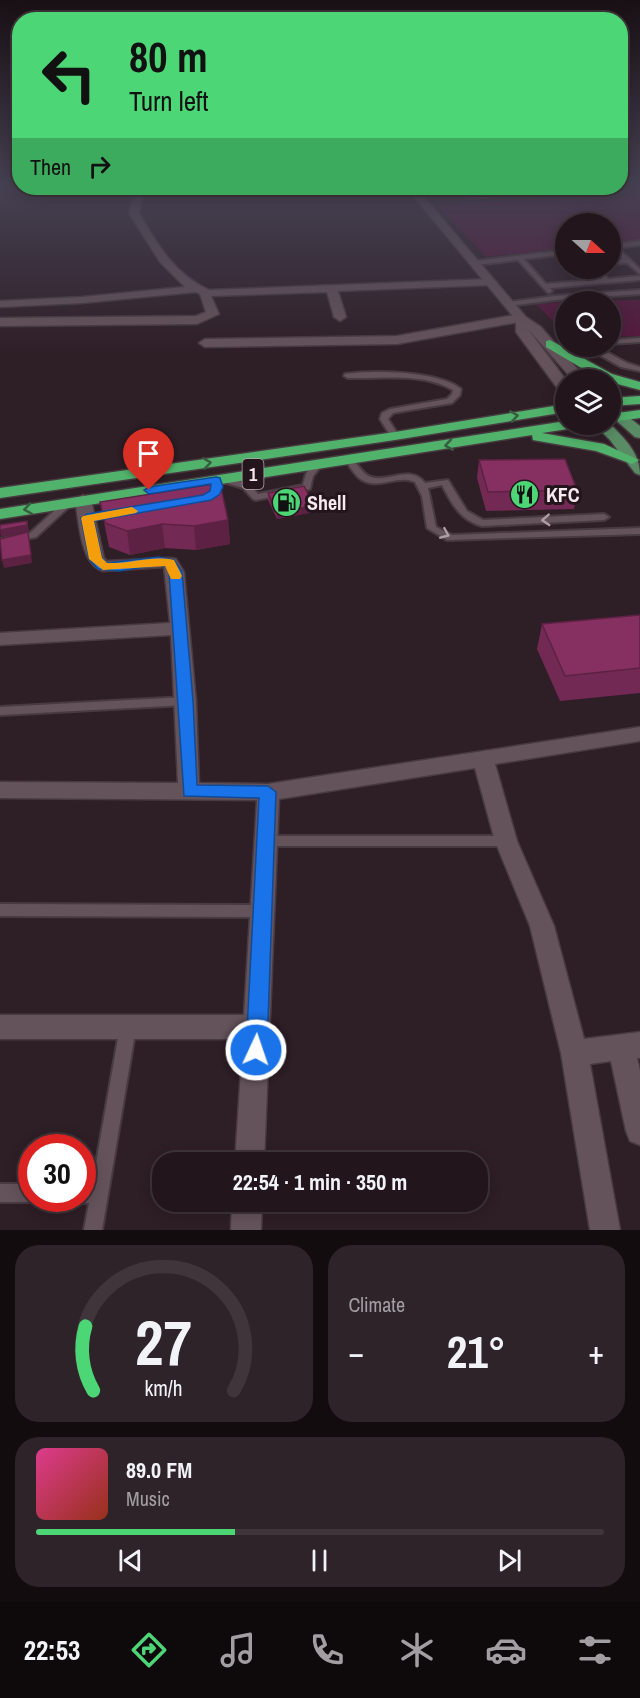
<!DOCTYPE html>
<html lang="en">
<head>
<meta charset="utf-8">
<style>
  :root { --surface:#22161c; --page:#2e2329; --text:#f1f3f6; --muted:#a29fa3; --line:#3f353b; --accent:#4dd676 }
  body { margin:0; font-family:"Archivo Narrow",sans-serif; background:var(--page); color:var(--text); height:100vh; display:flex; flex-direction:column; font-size:22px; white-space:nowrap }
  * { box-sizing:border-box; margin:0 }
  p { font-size:20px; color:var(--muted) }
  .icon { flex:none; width:33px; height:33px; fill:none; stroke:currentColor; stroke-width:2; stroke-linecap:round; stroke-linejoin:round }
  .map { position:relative; height:1230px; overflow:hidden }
  .panel { display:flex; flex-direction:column; gap:15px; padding:15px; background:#130c0f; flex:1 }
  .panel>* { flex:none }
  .guide { position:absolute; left:12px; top:12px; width:616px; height:183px; border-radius:24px; box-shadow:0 3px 15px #0003,0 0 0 2px var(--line); background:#4dd676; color:#111; overflow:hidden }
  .needle { width:39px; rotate:111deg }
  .tools { position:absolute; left:555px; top:213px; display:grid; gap:12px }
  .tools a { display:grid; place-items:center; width:66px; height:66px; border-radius:50%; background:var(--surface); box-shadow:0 3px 15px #0003,0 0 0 2px var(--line); font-size:30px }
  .speed { position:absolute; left:18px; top:1134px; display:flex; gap:12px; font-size:30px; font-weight:700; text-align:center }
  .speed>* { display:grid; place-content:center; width:78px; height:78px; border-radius:50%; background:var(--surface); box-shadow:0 3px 15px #0003,0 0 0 2px var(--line); line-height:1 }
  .speed .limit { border:9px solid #d22; background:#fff; color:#111 }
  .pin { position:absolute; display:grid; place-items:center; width:51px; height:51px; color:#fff; margin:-62px -26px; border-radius:50% 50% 50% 0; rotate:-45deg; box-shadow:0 0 6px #0007 }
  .pin .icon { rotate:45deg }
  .me { position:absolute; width:66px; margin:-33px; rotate:3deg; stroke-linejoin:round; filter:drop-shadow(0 0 4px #0008) }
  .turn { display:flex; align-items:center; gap:21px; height:126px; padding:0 18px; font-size:27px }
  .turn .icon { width:78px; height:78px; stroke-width:2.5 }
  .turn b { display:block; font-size:42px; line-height:51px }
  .then { display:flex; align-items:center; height:57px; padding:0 18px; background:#0003; gap:12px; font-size:22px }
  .big { font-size:45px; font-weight:800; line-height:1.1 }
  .panel .tile { flex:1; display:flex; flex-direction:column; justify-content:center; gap:9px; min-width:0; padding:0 21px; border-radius:24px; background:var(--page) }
  .panel .dial { align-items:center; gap:0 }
  .dial svg { height:156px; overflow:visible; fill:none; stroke:var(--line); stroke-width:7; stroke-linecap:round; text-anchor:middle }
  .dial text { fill:var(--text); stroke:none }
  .song { display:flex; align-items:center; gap:18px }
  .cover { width:72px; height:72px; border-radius:9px; background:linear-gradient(135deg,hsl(330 70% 55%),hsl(10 70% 35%)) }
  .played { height:6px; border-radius:3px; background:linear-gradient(90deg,var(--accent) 35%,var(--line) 35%) }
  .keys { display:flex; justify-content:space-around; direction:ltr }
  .heat { display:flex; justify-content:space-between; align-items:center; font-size:33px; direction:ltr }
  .panel .tiles { flex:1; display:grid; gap:15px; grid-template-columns:1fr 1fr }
  .tile:last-child { grid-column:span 2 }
  .trip { position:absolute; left:152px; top:1152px; width:336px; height:60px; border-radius:24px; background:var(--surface); box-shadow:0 3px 15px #0003,0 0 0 2px var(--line); font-weight:800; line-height:60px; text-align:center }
  .menu { display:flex; height:96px; justify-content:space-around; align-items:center; background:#0e090b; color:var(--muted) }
  .menu .icon { width:42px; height:42px }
  .menu .on { color:var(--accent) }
  .menu b { font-size:27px; color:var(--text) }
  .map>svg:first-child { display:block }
</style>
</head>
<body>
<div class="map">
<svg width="640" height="1230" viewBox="0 0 640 1230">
  <rect width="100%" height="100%" fill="#2e1e26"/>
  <g fill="#55163b">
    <polygon points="640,193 640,240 611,243 610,224 566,224 565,248 486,257 437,205"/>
    <polygon points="640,300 640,336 611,337 610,302 590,301"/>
    <polygon points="565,302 566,302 565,333 536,304"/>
  </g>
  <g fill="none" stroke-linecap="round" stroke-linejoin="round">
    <defs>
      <g id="lane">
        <polygon points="317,188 415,190 418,192 415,194 320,190"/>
        <polygon points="640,241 640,245 618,248 640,269 640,274 627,263 610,264 610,260 623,259 610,249 610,245"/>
        <polygon points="566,250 566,254 524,259 546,284 583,281 571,268 578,268 590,280 602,279 592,268 599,268 608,279 640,276 640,280 550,288 552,291 549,293 547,292 518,260 476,265 473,263 476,261"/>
        <polygon points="640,290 640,294 555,300 509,306 506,304 509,302 555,296"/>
        <polygon points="640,338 640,342 610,344 610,340"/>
        <polygon points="595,346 602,346 601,349 627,363 640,367 640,371 621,367 594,352"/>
        <path d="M345,374C373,370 439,371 461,389L460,395L452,403L393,413L388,419L399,436L395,439L392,438L380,419L382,413L390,409L447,399L452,394L453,390C422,372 382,379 348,378L344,376Z"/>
        <path d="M350,458C358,462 361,474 371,477C389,483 410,464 425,483L448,480L467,511L483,520L604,514L609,517L604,520L482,526C460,520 452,504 442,485L428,488L436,527L452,535L640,528V534L447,540L427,528L422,496L415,482C398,474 379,490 362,480C355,476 350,467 346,461Z"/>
        <path d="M318,462L322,465L313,476L310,489L256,500L253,499L243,488L220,481L219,479L223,476L249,484L258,494L303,485C305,475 308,466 318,462Z"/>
        <polygon points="69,499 72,500 74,502 72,504 36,537 0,545 0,539 30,533 66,500"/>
        <polygon points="186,697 190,698 192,701 190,704 186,705 0,715 0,707"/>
        <polygon points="266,836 506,836 511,837 513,841 511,845 506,846 266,846 261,845 259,841 261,837"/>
        <polygon points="0,904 263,905 268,907 270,911 268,915 263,917 0,916"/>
        <polygon points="128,1020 133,1022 136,1027 102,1230 84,1230 89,1203 82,1203 75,1198 82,1198 82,1185 92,1186 120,1027 123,1022"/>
        <polygon points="0,1184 32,1184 32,1198 38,1198 32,1202 0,1202"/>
      </g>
      <g id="street">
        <path d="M106,188L143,193L139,213C157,244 174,274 209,290L491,279L497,282L491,285L338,291L346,317L340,321L334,317L327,292L211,296L219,314L197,324L0,326V318L196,316L206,312L200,294L196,292L82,303L0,307V301L82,297L185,287L160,262L129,213L134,197Z"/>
        <polygon points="520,314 526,318 524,321 397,344 205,347 199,343 205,339 397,336"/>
        <path d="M83,495L91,500L104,558L107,561L170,558L176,559L184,572L196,701L199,783L268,784L640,727V741L495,764L517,841L554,926L584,1039L640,1032V1058H637L640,1071V1145L630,1141L626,1131L611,1061L590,1064L620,1230H590L561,1053L530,926L495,841L475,768L279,799L264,1162H235L243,1039H0V1015H244L257,800L0,798V782L178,783L171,635L0,645V633L170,623L164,567L103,571C80,565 79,520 75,500Z"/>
        <polygon points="232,1202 262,1202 261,1230 231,1230"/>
      </g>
      <polygon id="secondary" points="407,188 416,188 526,317 541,327 587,380 573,380 528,329 566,380 566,394 561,393 516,332 516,320"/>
      <g id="primary">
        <polygon points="610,403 640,426 640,438 635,437 610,415"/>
        <path d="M594,424H610C625,439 640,453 640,475L635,473L610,440Z"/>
      </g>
      <g id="highway">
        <polygon points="550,340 612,374 640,382 640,390 610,382 610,380 602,380 546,347 546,341"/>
        <polygon points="640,396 640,404 610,406 610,398"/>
        <polygon points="566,404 566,412 395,440 0,498 0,488 395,432"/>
        <polygon points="640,410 640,418 610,422 610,414"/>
        <polygon points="566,421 566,424 581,424 574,428 542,433 604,444 639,460 632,464 596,451 533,440 532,435 0,519 0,509"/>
      </g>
    </defs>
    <use href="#lane" stroke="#473a40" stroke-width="4"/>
    <use href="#street" stroke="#473a40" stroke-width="3"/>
    <use href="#secondary" stroke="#473a40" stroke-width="3"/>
    <use href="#primary" stroke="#473a40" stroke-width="3"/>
    <use href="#highway" stroke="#473a40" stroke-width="3"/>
    <use href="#lane" fill="#65535b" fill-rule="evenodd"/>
    <use href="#street" fill="#65535b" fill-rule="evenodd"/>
    <use href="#secondary" fill="#65535b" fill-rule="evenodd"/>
    <use href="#primary" fill="#598c65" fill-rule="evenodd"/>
    <use href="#highway" fill="#51b26b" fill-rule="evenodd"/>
  </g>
  <g fill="#722953">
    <polygon points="456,188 492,188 490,199 467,200"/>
    <polygon points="479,460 577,490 574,509 486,511 477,478"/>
    <polygon points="268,493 314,506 314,512 277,519 268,500"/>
    <polygon points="100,502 228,520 230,544 196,550 165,548 130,555 109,547"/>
    <polygon points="640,615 640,693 560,701 537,649 542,624"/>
  </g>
  <g fill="#5d2243">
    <polygon points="314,506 314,512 277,519 277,512"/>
    <polygon points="228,520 230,544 196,550 194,526"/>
    <polygon points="27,521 29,531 1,537 0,530"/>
    <polygon points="162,524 165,548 130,555 127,531"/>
    <polygon points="28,532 32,563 4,568 2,560"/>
  </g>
  <g fill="#853060" stroke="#5d2243" stroke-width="1.5">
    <polygon points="467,188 492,188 468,189"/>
    <polygon points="565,459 577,490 488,492 479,460"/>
    <polygon points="220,483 228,520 194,526 162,524 127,531 105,523 100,502"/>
    <polygon points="304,486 314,506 277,512 268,493"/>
    <polygon points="27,521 27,525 0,530 0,525"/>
    <polygon points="28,532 31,555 2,560 0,539"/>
    <polygon points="640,615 640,668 565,676 542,624"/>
  </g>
  <defs><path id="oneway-chevron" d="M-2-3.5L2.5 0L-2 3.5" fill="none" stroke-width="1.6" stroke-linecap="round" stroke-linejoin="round" transform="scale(1.5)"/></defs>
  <g stroke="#385c40">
    <use href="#oneway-chevron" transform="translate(514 416) rotate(-9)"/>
    <use href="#oneway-chevron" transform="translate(449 445) rotate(171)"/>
    <use href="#oneway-chevron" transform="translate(207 463) rotate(-8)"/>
    <use href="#oneway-chevron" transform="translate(28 509) rotate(171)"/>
  </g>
  <g stroke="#ae9ea5">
    <use href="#oneway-chevron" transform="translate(546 520) rotate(177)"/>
    <use href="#oneway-chevron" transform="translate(445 534) rotate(23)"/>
  </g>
  <linearGradient id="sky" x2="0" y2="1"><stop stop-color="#191015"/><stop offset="0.52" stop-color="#464152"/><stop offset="1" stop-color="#464152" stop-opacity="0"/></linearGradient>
  <rect width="640" height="357" fill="url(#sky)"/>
  <polygon fill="#1a73e8" stroke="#114b97" stroke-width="1.5" points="216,477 220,478 223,487 219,495 211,500 94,521 102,558 107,563 159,557 174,560 182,572 193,701 197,785 268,786 276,792 267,1050 264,1057 256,1060 249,1057 246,1050 259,798 184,796 169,572 165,566 159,565 119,571 98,569 89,559 81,518 87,514 203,495 210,491 211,484 149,494 144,490 149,487"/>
  <path fill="#f59e0b" d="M132,507L138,511L136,513L94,521L102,558L107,563C130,564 152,555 174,560L182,576L180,579H171L165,566L103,570L89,559L81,518L83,516Z"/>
  <defs>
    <symbol id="restaurant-disc" viewBox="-11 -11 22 22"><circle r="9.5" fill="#4dd676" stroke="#24151c"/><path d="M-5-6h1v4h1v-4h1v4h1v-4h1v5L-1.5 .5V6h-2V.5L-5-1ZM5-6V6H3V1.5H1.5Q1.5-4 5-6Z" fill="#111"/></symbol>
    <symbol id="fuel-disc" viewBox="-11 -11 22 22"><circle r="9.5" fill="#4dd676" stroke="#24151c"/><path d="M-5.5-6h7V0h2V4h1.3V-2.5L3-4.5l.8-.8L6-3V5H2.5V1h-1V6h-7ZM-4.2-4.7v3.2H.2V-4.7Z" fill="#111"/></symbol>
  </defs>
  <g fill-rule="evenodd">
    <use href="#restaurant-disc" x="508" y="478" width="33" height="33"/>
    <use href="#fuel-disc" x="270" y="486" width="33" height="33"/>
  </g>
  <g text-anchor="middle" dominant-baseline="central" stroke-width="6" stroke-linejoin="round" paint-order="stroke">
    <rect fill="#24151c" stroke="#b7aab0" stroke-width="1.5" x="242.5" y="459" width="21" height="30" rx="4.5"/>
    <g font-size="18" font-weight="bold" fill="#f6eaef">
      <text x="253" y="474">1</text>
    </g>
    <g font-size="20" font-weight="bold" fill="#f6eaef" stroke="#24151c" text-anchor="start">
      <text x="546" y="494">KFC</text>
      <text x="307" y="502">Shell</text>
    </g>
  </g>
</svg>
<div class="tools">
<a><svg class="needle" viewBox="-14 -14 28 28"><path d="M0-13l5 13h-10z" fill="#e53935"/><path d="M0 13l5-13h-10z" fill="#a29fa3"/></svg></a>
<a><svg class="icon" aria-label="search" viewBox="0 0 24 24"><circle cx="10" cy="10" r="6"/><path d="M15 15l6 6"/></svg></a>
<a><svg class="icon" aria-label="layers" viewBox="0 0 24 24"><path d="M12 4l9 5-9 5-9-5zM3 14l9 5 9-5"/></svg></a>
</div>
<div class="speed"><div class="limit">30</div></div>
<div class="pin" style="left:149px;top:490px;background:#d93025"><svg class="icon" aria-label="arrive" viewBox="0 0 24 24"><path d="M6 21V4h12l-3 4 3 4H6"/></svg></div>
<svg class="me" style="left:256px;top:1050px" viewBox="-20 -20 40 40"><circle r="17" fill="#1a73e8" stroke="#fff" stroke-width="3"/><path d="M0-11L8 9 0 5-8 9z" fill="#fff"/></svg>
<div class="trip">22:54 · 1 min · 350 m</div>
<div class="guide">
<div class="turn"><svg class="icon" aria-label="left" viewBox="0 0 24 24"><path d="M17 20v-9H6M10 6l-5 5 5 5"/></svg><div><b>80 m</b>Turn left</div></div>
<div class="then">Then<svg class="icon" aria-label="right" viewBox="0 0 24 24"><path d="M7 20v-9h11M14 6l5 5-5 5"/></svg></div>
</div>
</div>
<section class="panel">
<div class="tiles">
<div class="tile dial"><svg viewBox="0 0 100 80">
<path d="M14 69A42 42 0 1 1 86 69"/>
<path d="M14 69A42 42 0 0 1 10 36" stroke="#4dd676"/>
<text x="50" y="56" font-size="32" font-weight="700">27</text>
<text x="50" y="72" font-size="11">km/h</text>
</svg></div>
<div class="tile"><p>Climate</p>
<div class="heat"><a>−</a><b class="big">21°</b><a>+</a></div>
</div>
<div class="tile">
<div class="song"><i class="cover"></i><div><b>89.0 FM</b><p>Music</p></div></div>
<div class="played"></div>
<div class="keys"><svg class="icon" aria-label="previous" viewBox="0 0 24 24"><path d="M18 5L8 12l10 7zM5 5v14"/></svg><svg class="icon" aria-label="pause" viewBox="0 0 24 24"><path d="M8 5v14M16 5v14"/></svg><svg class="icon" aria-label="next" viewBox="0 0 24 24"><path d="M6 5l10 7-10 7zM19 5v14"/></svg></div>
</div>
</div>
</section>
<nav class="menu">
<b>22:53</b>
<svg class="icon on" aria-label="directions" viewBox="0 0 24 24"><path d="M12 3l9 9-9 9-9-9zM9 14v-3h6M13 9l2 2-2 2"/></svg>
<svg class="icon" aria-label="music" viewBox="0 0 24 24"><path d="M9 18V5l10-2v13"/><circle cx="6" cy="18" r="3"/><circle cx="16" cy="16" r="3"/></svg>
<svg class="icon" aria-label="phone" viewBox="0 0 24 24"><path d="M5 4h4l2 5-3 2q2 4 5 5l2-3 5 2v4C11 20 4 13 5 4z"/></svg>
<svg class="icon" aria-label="climate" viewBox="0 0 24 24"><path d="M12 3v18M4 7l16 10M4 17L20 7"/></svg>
<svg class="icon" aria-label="car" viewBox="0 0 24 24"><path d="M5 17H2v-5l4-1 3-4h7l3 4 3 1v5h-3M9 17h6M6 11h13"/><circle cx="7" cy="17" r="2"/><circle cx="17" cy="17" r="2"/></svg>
<svg class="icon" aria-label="filters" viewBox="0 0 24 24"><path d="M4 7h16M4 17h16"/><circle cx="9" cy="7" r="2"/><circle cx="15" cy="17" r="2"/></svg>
</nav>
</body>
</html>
